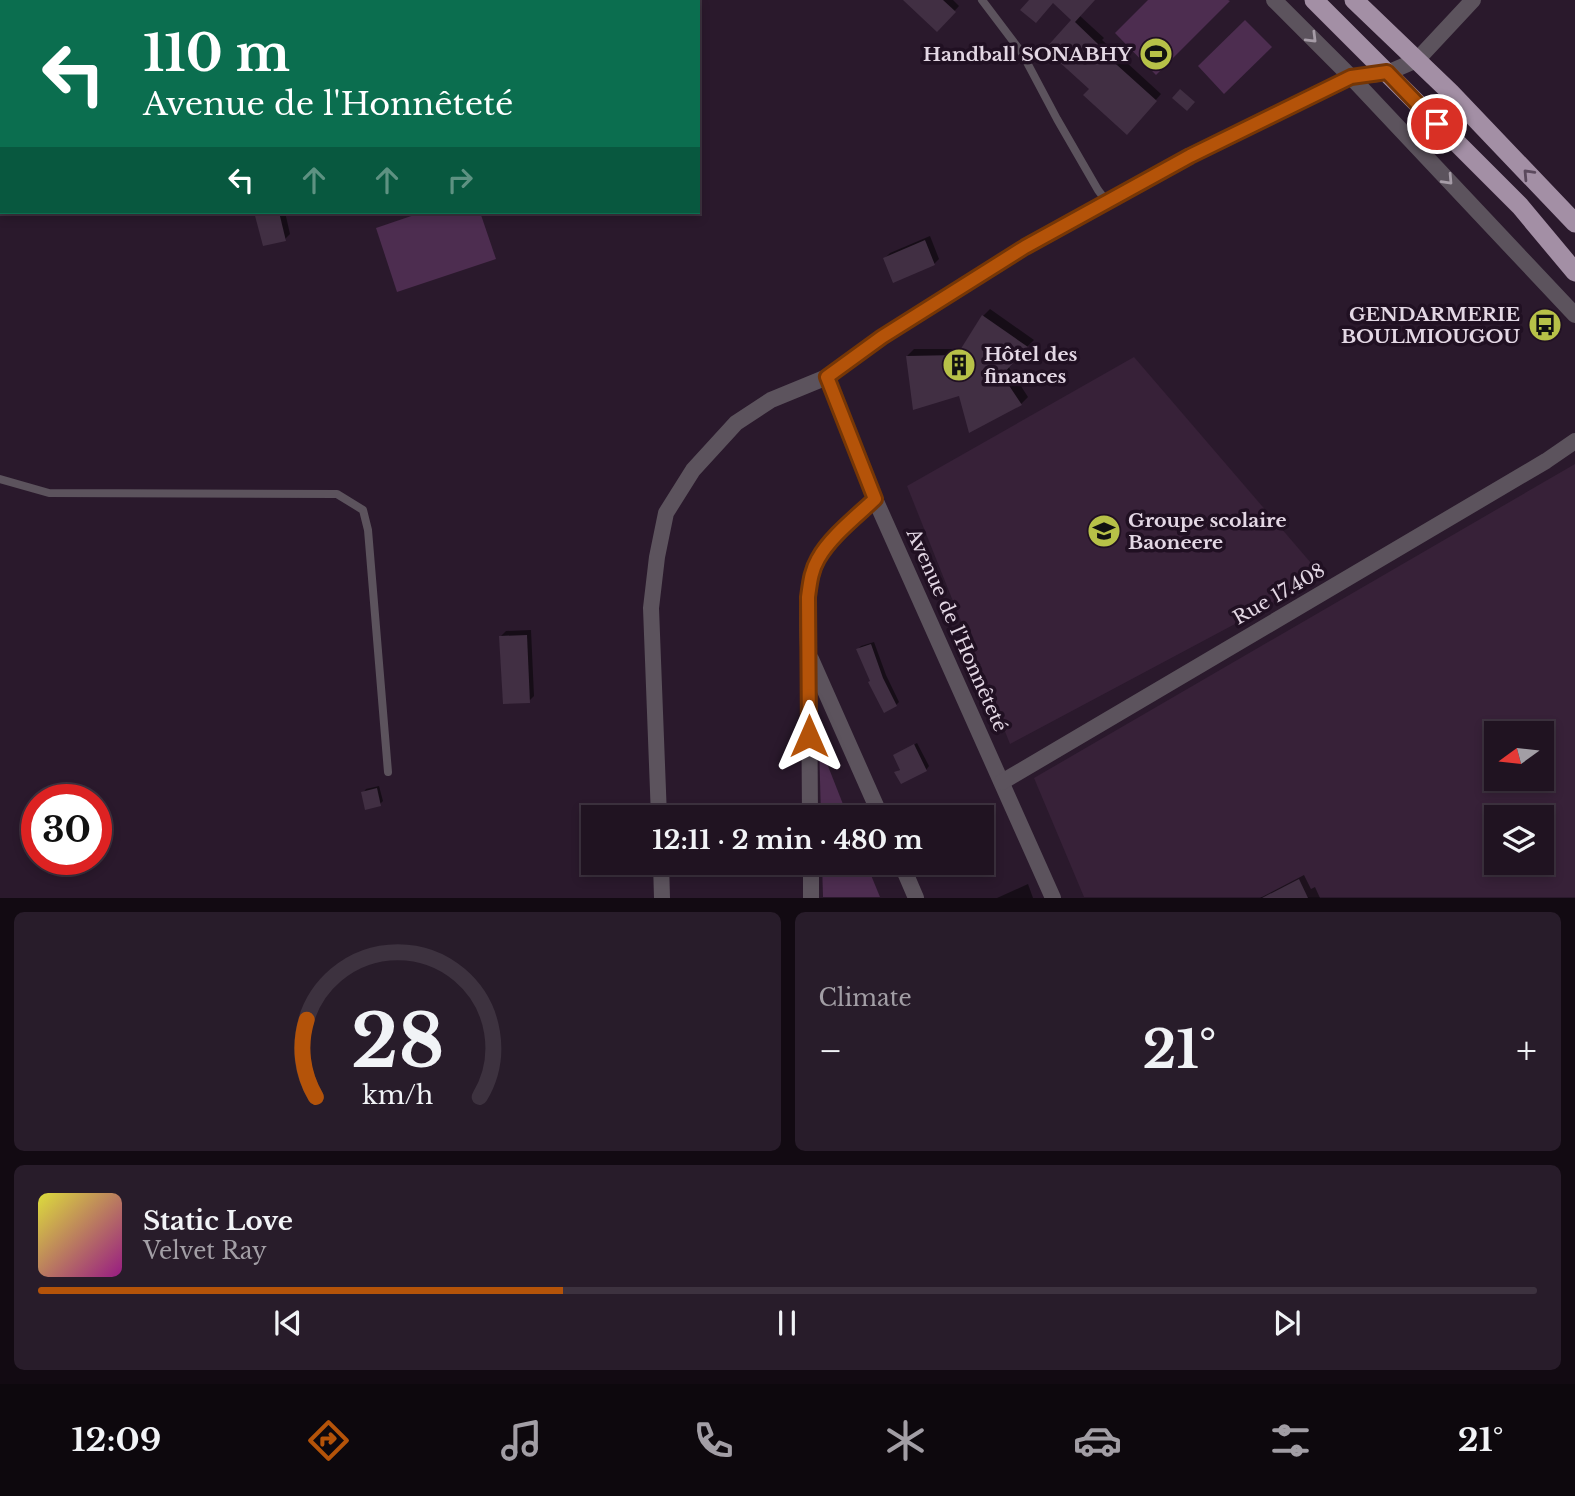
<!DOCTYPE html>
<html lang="en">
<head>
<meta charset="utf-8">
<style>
  :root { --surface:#201321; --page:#281c2a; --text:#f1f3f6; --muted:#a29ea5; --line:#3d323f; --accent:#b45309 }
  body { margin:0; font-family:"Libre Baskerville",serif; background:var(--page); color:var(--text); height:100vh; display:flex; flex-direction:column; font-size:26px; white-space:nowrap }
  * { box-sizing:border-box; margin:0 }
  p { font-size:23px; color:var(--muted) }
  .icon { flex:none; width:38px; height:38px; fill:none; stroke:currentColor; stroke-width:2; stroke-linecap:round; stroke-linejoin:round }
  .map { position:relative; height:898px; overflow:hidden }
  .sheet { display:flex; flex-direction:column; gap:14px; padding:14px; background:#120a12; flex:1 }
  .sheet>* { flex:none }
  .guide { position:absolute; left:0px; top:0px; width:700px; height:214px; box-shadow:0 4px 10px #0003,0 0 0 2px var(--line); background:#0b6e4f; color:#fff; overflow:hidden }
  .needle { width:46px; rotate:255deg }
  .buttons { position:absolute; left:1484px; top:721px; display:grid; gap:14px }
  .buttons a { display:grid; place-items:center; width:70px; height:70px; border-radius:0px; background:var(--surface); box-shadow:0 4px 10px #0003,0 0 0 2px var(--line); font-size:35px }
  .speed { position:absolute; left:21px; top:784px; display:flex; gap:14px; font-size:35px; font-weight:700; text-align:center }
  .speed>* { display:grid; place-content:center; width:91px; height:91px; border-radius:50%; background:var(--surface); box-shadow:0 4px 10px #0003,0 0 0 2px var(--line); line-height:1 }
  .speed .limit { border:10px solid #d22; background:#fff; color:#111 }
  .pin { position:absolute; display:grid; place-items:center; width:60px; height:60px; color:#fff; margin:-30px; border:4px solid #fff; border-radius:50%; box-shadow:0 2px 7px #0007 }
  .me { position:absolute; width:77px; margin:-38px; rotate:0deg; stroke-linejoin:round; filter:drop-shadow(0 0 5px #0008) }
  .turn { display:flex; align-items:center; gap:24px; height:147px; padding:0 28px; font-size:32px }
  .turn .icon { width:91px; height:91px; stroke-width:2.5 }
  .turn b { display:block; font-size:49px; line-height:60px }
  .lanes { display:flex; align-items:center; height:66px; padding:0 28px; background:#0003; justify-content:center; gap:35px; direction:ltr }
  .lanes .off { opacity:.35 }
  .big { font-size:52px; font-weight:700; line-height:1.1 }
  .sheet .card { flex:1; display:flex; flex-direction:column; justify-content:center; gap:10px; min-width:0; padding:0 24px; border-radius:10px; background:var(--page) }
  .sheet .dial { align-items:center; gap:0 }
  .dial svg { height:182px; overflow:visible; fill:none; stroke:var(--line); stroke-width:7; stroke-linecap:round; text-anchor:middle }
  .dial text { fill:var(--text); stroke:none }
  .song { display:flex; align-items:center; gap:21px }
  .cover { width:84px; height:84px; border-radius:10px; background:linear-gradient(135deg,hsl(60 70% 55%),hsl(310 70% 35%)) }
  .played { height:7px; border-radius:4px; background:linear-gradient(90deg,var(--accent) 35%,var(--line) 35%) }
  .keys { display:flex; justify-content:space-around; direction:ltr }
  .heat { display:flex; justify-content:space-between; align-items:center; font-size:38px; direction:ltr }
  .sheet .tiles { flex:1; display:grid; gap:14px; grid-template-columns:1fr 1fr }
  .card:last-child { grid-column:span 2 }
  .trip { position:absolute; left:581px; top:805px; width:413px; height:70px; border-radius:0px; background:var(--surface); box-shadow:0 4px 10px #0003,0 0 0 2px var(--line); font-weight:700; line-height:70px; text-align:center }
  .menu { display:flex; height:112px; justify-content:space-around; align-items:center; background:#0d080d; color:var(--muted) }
  .menu .icon { width:49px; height:49px }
  .menu .active { color:var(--accent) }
  .menu b { font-size:32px; color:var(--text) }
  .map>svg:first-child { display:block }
</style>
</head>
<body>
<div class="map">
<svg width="1575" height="898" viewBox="0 0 1575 898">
  <rect width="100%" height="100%" fill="#2a192c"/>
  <g fill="#372138" fill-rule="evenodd">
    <polygon points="1134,357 1323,577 1010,744 907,486"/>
    <path d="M1575,464V897H1084L1034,778ZM1496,733H1542V779H1496ZM1496,817H1542V863H1496Z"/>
  </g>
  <g fill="#4d2d50">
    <polygon points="1148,0 1228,0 1230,1 1156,75 1115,33"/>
    <polygon points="1245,20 1272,47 1224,94 1198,66"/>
    <polygon points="423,212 480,212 496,259 397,292 376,228"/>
    <polygon points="819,743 848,817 821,817"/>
    <polygon points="822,863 866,863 880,897 823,897"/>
  </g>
  <g fill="#0007">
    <polygon points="219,0 237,0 237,2 218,2"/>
    <polygon points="916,0 953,0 959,6 937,30"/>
    <polygon points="1031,0 1094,0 1080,16 1104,38 1102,40 1161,94 1132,127 1091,88 1074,20 1054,1"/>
    <polygon points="256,212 285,212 290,234 285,239 264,244"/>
    <polygon points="930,236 939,259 934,264 885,258 890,253"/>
    <polygon points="990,309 1034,340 1008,366 1028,397 1021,404 960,393 907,356 914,349 963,349 983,316"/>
    <polygon points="531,630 534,696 529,701 501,636 506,631"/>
    <polygon points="874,642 886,675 899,702 896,705 872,680 858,649 861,646"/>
    <polygon points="917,743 929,766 926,770 896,772 901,769 895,755"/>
    <polygon points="379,786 383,801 380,804 363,793 366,789"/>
    <polygon points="945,807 950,817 922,817 923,816"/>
    <polygon points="1304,875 1311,889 1315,887 1320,898 1260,898"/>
    <polygon points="1028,884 1033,898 997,898"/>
  </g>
  <g fill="#412f43">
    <polygon points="903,0 943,0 956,12 937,32"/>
    <polygon points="1029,0 1095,0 1075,22 1099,45 1097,47 1157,101 1127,135 1083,95 1089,89 1045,49 1071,20 1053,3 1036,23 1020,10"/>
    <polygon points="1180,89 1195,102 1187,111 1172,98"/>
    <polygon points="254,212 279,212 286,241 263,246"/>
    <polygon points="925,240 935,265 893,283 883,258"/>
    <polygon points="982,315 1028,347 1002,375 1022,405 969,433 959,396 913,410 906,356 957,355"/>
    <polygon points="527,635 530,703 503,704 499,636"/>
    <polygon points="871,644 883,678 897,706 884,713 868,682 870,681 856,649"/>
    <polygon points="914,744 927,771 901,784 894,772 900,770 893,755"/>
    <polygon points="377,788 381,806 365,810 361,792"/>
    <polygon points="1299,879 1308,898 1262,898"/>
  </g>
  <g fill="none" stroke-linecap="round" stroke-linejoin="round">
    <g stroke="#5c535d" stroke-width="8">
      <polyline points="982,0 1022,53 1057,119 1098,190 1107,202"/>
      <polyline points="0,479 49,493 337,494 363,510 368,530 388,772"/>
    </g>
    <g stroke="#5c535d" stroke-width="16">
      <polyline points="1274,0 1351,77 1575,315"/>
      <polyline points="827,377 875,499 1053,898"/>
      <polyline points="811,659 881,817"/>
      <polyline points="1002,782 1546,461 1575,441"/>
      <polyline points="659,817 651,608 657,557 666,513 693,470 736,423 771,400 827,377 882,337 1025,247 1190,156 1351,77 1387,73 1417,60 1473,0"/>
      <path d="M810,817C810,769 809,721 809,672C808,639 803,591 817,561C827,540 858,515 875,499"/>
      <polyline points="661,863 662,898"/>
      <polyline points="811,863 811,898"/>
      <polyline points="901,863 916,898"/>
    </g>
    <g stroke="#a38fa5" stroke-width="19">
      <polyline points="1314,0 1520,206 1575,272"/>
      <polyline points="1354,0 1450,92 1575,223"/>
    </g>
  </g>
  <defs><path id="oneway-chevron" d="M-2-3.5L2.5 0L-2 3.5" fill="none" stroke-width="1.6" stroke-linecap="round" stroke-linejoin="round" transform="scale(1.75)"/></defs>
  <g stroke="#a69ca7">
    <use href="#oneway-chevron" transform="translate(1312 38) rotate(45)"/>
    <use href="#oneway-chevron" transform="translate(1448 180) rotate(47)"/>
  </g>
  <use stroke="#5b495d" href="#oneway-chevron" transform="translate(1528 174) rotate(-133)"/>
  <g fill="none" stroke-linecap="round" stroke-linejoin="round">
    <defs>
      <path id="route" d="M809,736L808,597C810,583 811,571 818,559C830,537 857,516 875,499L827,377L882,337L1025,247L1190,156L1351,77L1387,72L1437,124"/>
    </defs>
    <use href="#route" stroke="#753606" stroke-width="18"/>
    <use href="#route" stroke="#b45309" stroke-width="12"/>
  </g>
  <defs>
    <symbol id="stadium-disc" viewBox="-11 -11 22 22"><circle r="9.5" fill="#b7c148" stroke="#201022"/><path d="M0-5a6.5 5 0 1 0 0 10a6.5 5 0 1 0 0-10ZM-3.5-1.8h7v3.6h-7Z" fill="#111"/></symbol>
    <symbol id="bus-disc" viewBox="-11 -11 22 22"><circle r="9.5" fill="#b7c148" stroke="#201022"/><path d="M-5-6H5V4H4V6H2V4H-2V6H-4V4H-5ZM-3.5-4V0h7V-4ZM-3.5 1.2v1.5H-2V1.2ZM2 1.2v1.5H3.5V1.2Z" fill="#111"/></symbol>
    <symbol id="building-disc" viewBox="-11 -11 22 22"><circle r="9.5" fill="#b7c148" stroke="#201022"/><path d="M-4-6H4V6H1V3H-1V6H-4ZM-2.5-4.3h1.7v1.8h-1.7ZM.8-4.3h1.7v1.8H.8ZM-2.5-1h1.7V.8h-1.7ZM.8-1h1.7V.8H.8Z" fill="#111"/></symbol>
    <symbol id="school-disc" viewBox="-11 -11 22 22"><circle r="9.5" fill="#b7c148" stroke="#201022"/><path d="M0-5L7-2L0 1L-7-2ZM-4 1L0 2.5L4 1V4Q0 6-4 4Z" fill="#111"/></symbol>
  </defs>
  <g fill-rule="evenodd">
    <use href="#stadium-disc" x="1137" y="35" width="38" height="38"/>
    <use href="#bus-disc" x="1526" y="306" width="38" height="38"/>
    <use href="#building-disc" x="940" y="346" width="38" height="38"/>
    <use href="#school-disc" x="1085" y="512" width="38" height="38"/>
  </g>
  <g text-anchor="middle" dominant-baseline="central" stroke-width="7" stroke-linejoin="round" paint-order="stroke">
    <g font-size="19" font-weight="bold" fill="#e3d7e4" stroke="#201022" text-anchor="end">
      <text x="1132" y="54">Handball SONABHY</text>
      <text x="1520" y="314">GENDARMERIE<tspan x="1520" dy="22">BOULMIOUGOU</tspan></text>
      <text x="984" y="354" text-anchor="start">Hôtel des<tspan x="984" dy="22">finances</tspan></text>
      <text x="1128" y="520" text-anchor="start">Groupe scolaire<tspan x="1128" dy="22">Baoneere</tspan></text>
    </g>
    <g font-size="19" fill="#e3d7e4" stroke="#201022">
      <text transform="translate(1279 594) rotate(-30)">Rue 17.408</text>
      <text transform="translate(957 630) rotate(66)">Avenue de l'Honnêteté</text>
    </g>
  </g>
</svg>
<div class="buttons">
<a><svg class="needle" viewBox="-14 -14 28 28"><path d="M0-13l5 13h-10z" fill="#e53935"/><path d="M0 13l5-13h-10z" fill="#a29ea5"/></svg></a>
<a><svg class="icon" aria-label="layers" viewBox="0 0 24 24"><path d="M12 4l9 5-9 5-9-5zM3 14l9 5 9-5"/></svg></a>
</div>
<div class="speed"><div class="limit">30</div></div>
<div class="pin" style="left:1437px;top:124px;background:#d93025"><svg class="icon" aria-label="arrive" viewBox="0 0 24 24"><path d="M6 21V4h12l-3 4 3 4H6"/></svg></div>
<svg class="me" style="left:809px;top:736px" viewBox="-20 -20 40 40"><path d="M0-17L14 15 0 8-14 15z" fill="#b45309" stroke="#fff" stroke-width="4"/></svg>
<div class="trip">12:11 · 2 min · 480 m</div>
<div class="guide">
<div class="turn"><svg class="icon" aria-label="left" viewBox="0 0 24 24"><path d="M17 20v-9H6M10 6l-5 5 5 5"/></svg><div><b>110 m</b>Avenue de l'Honnêteté</div></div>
<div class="lanes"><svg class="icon" aria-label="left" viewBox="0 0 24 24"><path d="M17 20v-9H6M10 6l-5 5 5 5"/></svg><svg class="icon off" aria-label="ahead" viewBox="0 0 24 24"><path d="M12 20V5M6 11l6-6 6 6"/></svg><svg class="icon off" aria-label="ahead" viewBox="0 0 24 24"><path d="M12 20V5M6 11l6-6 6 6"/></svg><svg class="icon off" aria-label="right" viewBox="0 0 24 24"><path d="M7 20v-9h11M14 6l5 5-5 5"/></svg></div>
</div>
</div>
<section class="sheet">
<div class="tiles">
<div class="card dial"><svg viewBox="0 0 100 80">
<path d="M14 69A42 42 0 1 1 86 69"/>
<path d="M14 69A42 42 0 0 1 10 35" stroke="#b45309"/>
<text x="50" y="56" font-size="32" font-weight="700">28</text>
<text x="50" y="72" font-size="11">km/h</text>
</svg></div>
<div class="card"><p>Climate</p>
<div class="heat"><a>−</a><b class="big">21°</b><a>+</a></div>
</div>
<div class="card">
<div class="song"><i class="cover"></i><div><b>Static Love</b><p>Velvet Ray</p></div></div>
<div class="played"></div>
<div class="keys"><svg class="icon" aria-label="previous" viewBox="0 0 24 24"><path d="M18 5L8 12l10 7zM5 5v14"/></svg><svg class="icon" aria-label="pause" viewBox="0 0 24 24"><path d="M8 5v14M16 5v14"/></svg><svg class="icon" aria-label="next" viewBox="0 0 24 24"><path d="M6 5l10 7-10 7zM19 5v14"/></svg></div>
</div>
</div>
</section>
<nav class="menu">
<b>12:09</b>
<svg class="icon active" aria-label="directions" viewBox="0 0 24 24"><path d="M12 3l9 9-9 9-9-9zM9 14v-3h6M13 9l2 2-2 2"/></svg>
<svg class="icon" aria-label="music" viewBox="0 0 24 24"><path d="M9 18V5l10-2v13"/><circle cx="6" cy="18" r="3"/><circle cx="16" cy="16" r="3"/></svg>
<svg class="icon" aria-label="phone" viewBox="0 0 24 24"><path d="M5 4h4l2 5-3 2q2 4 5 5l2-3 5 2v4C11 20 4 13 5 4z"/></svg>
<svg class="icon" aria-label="climate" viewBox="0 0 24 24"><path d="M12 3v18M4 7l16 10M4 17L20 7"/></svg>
<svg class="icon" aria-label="car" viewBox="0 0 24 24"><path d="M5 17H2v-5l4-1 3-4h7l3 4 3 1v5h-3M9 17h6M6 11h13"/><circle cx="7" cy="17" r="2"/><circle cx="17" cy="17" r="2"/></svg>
<svg class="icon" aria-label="filters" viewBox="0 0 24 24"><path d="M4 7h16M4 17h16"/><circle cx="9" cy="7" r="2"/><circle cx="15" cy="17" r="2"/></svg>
<b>21°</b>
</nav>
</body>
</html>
